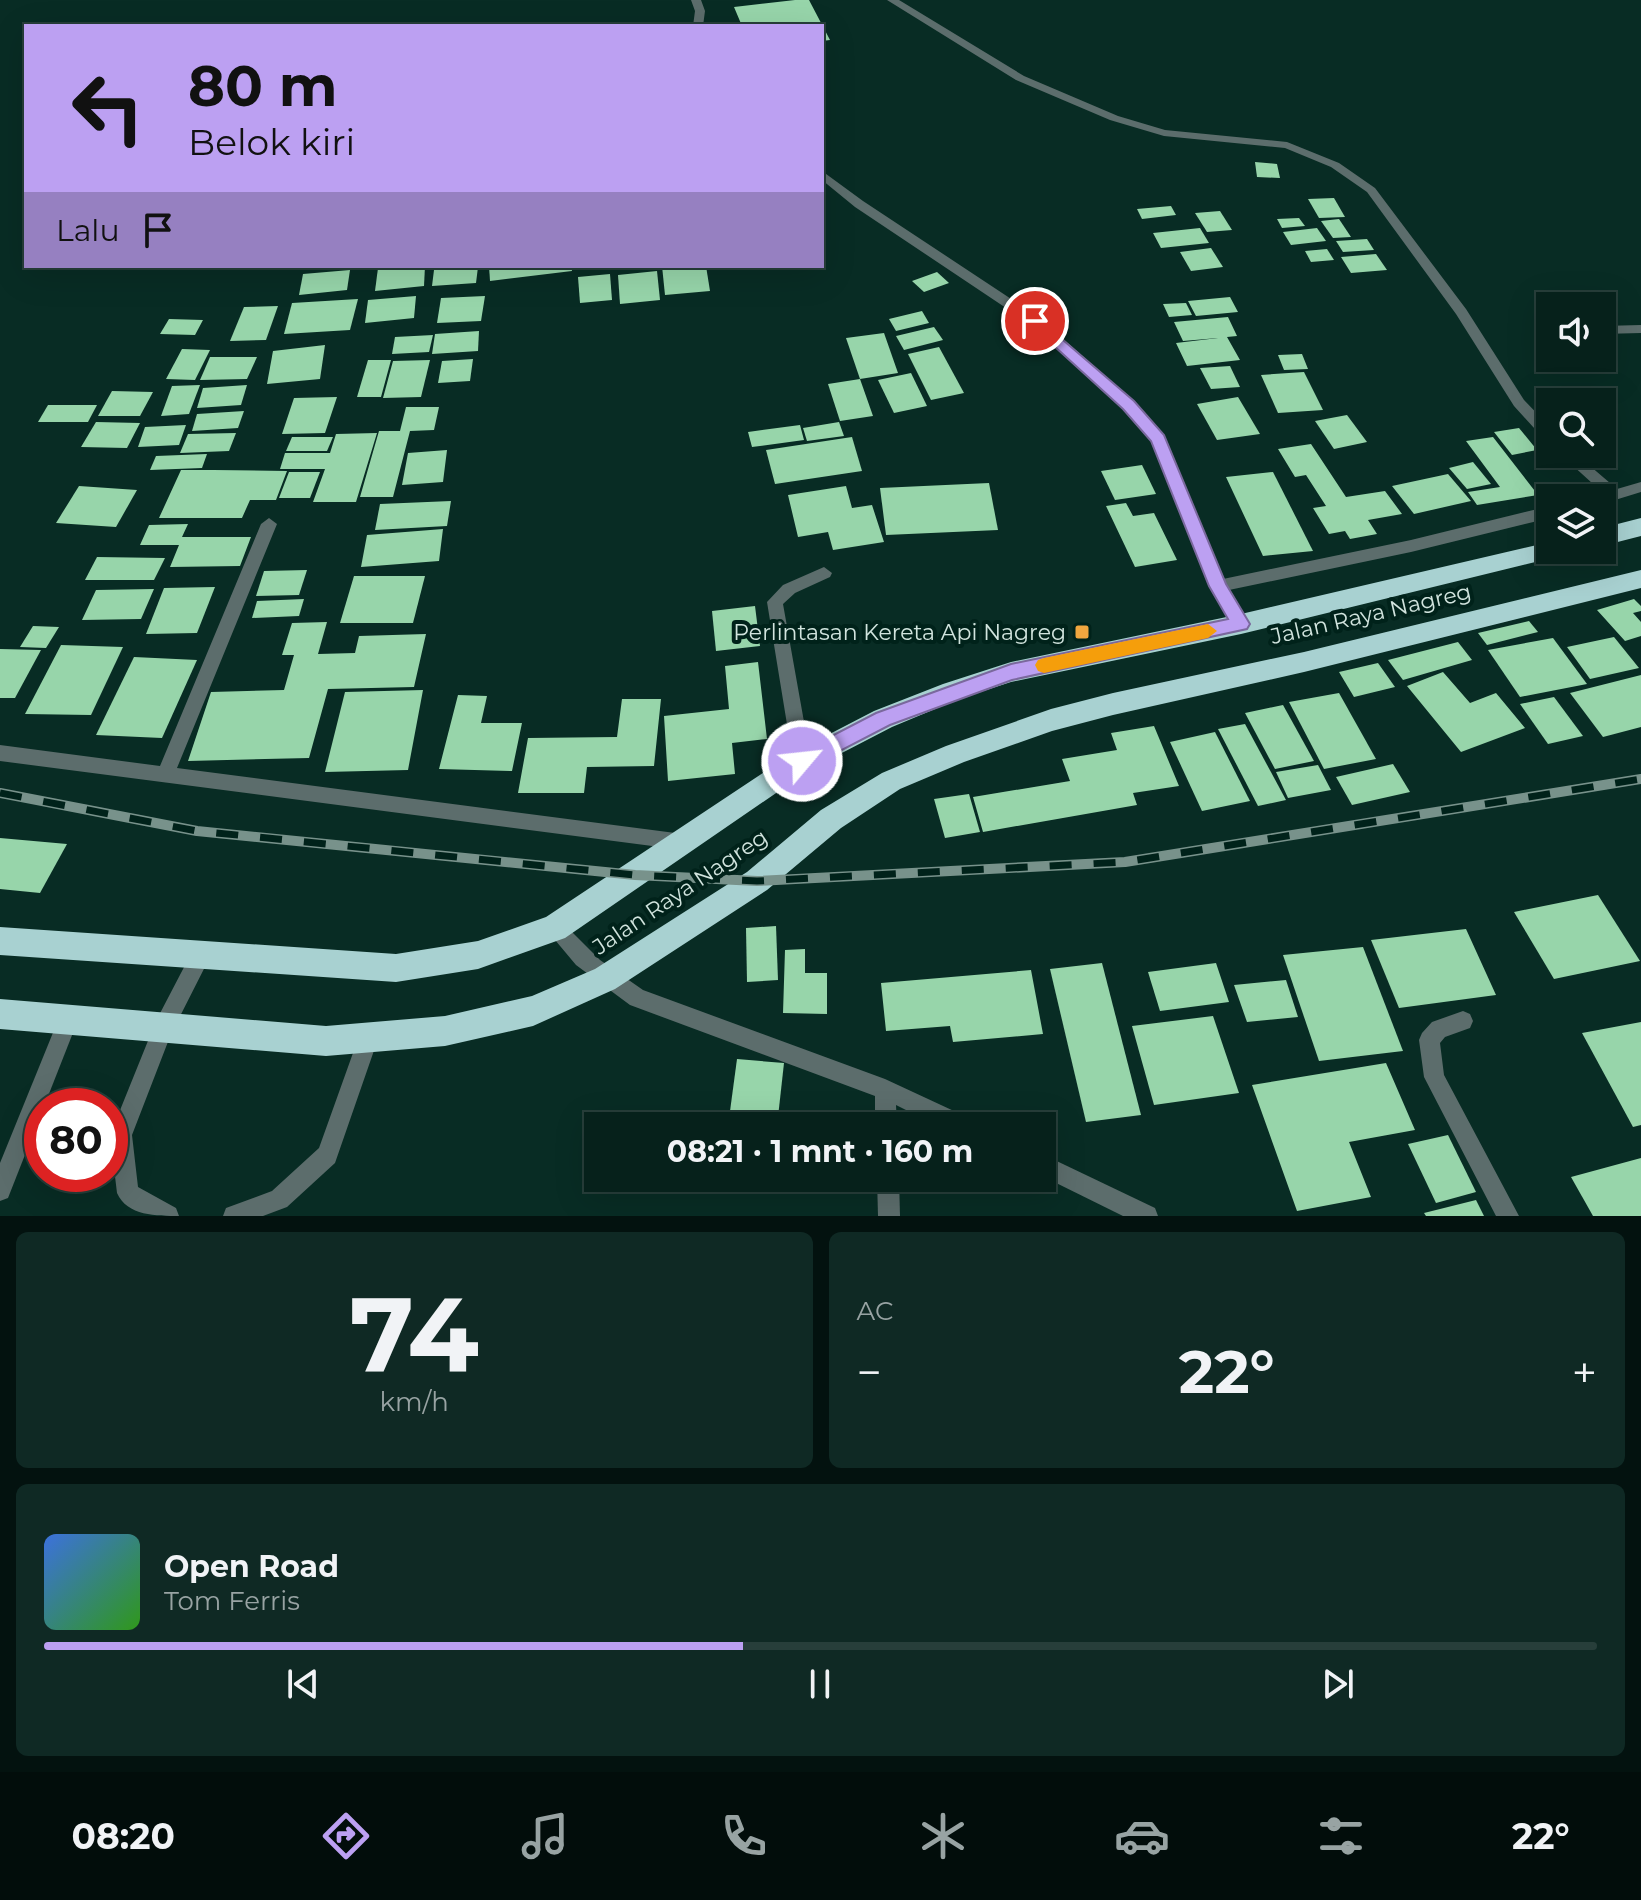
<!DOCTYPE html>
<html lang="id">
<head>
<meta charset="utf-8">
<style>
  :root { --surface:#06211b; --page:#0f2924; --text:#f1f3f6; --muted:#98a3a3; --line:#273e3a; --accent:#bca0f2 }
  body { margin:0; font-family:Montserrat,sans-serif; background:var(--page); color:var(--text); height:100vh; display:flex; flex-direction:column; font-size:30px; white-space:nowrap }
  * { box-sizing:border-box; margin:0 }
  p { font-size:26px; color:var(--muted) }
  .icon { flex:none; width:44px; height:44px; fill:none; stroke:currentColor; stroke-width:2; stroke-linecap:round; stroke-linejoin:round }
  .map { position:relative; height:1216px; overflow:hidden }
  .side { display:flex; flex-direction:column; gap:16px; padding:16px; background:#03120f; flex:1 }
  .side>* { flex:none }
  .banner { position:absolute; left:24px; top:24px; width:800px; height:244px; border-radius:0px; box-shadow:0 8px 32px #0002,0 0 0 2px var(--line); background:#bca0f2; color:#111; overflow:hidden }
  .controls { position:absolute; left:1536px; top:292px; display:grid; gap:16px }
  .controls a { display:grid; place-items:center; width:80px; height:80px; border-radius:0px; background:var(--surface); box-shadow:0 8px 32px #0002,0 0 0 2px var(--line); font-size:40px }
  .speed { position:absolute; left:24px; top:1088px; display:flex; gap:16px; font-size:40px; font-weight:700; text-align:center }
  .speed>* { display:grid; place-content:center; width:104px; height:104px; border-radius:50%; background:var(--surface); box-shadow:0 8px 32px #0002,0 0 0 2px var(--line); line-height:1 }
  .speed .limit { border:12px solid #d22; background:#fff; color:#111 }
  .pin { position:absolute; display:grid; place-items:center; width:68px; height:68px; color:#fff; margin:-34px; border:4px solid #fff; border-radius:50%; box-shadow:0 2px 8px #0007 }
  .me { position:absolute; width:88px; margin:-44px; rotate:62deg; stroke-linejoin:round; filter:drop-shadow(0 0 6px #0008) }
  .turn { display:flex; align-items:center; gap:28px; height:168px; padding:0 32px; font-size:36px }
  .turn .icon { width:104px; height:104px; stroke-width:2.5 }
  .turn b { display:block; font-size:56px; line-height:68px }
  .then { display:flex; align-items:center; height:76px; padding:0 32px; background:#0003; gap:16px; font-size:30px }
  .big { font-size:60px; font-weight:700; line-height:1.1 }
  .side .card { flex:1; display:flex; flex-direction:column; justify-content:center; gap:12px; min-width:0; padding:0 28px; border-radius:12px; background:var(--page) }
  .side .dial { align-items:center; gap:0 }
  .dial b { font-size:104px; line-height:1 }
  .song { display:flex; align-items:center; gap:24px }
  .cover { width:96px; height:96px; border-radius:12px; background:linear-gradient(135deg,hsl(220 70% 55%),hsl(110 70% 35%)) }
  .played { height:8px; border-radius:4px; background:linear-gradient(90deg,var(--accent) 45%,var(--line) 45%) }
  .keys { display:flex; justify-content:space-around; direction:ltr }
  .heat { display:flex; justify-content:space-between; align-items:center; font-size:44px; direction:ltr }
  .side .tiles { flex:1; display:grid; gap:16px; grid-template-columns:1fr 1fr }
  .card:last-child { grid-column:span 2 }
  .trip { position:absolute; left:584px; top:1112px; width:472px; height:80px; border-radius:0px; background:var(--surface); box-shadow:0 8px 32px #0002,0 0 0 2px var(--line); font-weight:700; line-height:80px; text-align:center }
  .tab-bar { display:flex; height:128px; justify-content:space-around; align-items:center; background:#020d0b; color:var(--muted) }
  .tab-bar .icon { width:56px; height:56px }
  .tab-bar .current { color:var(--accent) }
  .tab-bar b { font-size:36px; color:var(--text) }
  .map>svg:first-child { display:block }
</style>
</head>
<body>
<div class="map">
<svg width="1641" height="1216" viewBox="0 0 1641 1216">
  <rect width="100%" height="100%" fill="#082c24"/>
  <g fill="#97d5aa">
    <polygon points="795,0 809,0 830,40 822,41 822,26 742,26 734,7"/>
    <polygon points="1255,162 1277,164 1280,178 1257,177"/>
    <polygon points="1334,198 1345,217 1319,218 1308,199"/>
    <polygon points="1171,206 1176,215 1142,219 1137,209"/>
    <polygon points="1220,211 1232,230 1207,232 1195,213"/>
    <polygon points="1299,218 1305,226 1282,228 1277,219"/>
    <polygon points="1339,219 1351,237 1333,238 1321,221"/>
    <polygon points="1200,228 1209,243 1161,248 1153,233"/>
    <polygon points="1317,228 1326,241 1291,245 1283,232"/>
    <polygon points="1367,239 1374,250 1343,252 1336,241"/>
    <polygon points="1211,248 1223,267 1191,271 1180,252"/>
    <polygon points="1327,249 1334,260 1311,262 1305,251"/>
    <polygon points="1376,254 1387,270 1351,273 1341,257"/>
    <polygon points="425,266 424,286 375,291 378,268"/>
    <polygon points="489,266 571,266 572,271 490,281"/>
    <polygon points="662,266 706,266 710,291 665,295"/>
    <polygon points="478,267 476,283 432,286 434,270"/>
    <polygon points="350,270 347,290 299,295 303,274"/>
    <polygon points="657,271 660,300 620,304 618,275"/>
    <polygon points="937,272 949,283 924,292 912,281"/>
    <polygon points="610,274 612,300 580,303 578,277"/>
    <polygon points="416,296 414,318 365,323 368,300"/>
    <polygon points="485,296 481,321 437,323 441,298"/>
    <polygon points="1230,297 1238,312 1196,316 1188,301"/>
    <polygon points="358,299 350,330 284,334 292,303"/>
    <polygon points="1186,303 1192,315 1169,317 1163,304"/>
    <polygon points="278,306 266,340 230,341 244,307"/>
    <polygon points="922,311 929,323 896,331 889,319"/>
    <polygon points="1228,317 1237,336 1227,337 1240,360 1187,366 1176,343 1218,338 1183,341 1174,322"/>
    <polygon points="169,319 203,320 195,335 160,334"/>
    <polygon points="934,327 943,340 904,350 896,336"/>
    <polygon points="479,331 478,351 432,354 435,334"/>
    <polygon points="884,333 898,373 860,379 846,338"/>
    <polygon points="433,335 429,352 392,354 395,337"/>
    <polygon points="325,345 320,379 267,384 273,351"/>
    <polygon points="939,347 964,393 931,400 908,354"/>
    <polygon points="182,349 210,350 195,380 166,379"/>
    <polygon points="1302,354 1308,369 1284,370 1278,355"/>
    <polygon points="210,357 257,357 247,379 200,380"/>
    <polygon points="473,359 470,381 438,383 442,361"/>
    <polygon points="368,360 391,360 381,397 357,397"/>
    <polygon points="430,360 421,397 383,398 393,361"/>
    <polygon points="1230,366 1240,387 1211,389 1200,368"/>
    <polygon points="1304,372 1323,410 1278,413 1261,375"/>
    <polygon points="911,373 927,406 894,413 878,380"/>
    <polygon points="860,379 873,416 840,421 828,384"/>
    <polygon points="200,385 189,414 161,416 172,386"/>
    <polygon points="247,385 241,405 197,408 203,388"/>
    <polygon points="112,391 153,392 140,416 98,416"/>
    <polygon points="337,397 325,433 282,434 294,398"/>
    <polygon points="1238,397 1260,434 1217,440 1197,404"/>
    <polygon points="48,405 97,405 88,422 38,422"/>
    <polygon points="406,407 439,407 434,430 410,431 393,497 360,497 379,431 400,431"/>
    <polygon points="244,411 238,428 192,431 197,414"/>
    <polygon points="1347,415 1367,442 1334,449 1315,421"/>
    <polygon points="96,422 140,423 127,448 81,447"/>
    <polygon points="839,422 844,436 807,441 803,428"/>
    <polygon points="186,425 179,445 138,447 145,427"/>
    <polygon points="800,425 804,440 752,447 748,432"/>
    <polygon points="1519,428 1537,450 1512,455 1494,432"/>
    <polygon points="236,433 229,451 180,453 188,434"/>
    <polygon points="377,433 356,502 313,502 325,469 280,469 285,453 330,453 336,434"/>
    <polygon points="292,437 333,437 327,451 286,451"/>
    <polygon points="852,437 862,471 775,484 766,450"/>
    <polygon points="1493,437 1538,495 1477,505 1468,492 1500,487 1466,441"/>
    <polygon points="1311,444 1346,497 1385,491 1402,514 1368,520 1377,534 1350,539 1345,531 1329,534 1313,508 1326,506 1306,475 1295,477 1278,449"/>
    <polygon points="447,450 443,482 402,485 408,453"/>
    <polygon points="207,454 202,468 150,470 156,456"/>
    <polygon points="1473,462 1491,484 1467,489 1449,468"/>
    <polygon points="1142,465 1156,494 1115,500 1101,471"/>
    <polygon points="181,470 213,470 287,471 276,500 250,500 242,518 159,518"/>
    <polygon points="289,472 320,472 310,498 279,498"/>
    <polygon points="1273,472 1313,551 1263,556 1226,477"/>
    <polygon points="1448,474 1471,501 1414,514 1392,486"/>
    <polygon points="989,483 998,530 886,535 880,488"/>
    <polygon points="79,486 137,490 116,527 56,523"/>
    <polygon points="846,486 852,508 872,505 884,542 833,550 828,532 798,537 788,495"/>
    <polygon points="451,501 447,526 375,530 380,504"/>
    <polygon points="1126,503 1133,516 1154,513 1177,560 1135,567 1106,506"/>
    <polygon points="188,524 182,537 251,537 240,566 170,567 179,545 140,545 149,525"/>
    <polygon points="443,529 439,561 361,567 367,535"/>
    <polygon points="97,557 165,558 154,580 85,580"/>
    <polygon points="307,570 299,595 256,596 264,571"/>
    <polygon points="354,576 425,576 413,623 340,623"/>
    <polygon points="215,587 197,633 146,634 164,588"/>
    <polygon points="154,589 141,619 82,620 96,590"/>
    <polygon points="304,599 299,616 252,618 257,601"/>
    <polygon points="1634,599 1641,606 1641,611 1633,613 1641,622 1641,636 1625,641 1597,610"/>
    <polygon points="755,606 760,646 716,651 712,611"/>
    <polygon points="1529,621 1538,632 1487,645 1478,633"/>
    <polygon points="327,622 318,654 355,653 359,636 426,634 414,687 328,689 309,758 188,761 211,692 284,690 294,655 282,655 292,623"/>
    <polygon points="33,626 59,627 46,648 20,647"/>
    <polygon points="1614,637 1639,668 1590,679 1567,647"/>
    <polygon points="1553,638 1587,684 1520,697 1488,650"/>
    <polygon points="1458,642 1472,660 1403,680 1388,660"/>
    <polygon points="61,645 123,647 91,715 25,714"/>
    <polygon points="0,649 41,650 15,698 0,698"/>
    <polygon points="134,657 197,660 162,738 96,735"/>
    <polygon points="758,662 767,739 732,743 735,774 668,781 664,716 729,709 725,666"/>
    <polygon points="1378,663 1395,687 1354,697 1339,672"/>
    <polygon points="1443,672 1470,703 1496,693 1525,728 1461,752 1407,686"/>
    <polygon points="1641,675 1641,727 1603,737 1570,693"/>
    <polygon points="423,690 408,770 325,772 345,692"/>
    <polygon points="1339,693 1376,759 1324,769 1289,702"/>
    <polygon points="458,695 487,696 481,723 522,723 512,771 439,769"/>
    <polygon points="1554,697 1583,736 1548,744 1520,704"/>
    <polygon points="622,699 661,699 654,766 587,767 584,793 518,793 528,738 617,737"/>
    <polygon points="1283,705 1314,761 1275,769 1245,713"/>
    <polygon points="1245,724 1286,800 1258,806 1218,729"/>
    <polygon points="1154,726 1179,786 1133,793 1137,805 983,832 973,797 1070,781 1062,759 1117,750 1111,733"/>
    <polygon points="1215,732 1250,801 1202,811 1170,742"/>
    <polygon points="1393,764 1410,792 1352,805 1336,777"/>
    <polygon points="1318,765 1331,790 1288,798 1276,772"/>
    <polygon points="969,794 980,832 945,838 934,799"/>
    <polygon points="0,838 67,844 40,893 0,889"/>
    <polygon points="1598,895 1640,961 1554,979 1514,912"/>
    <polygon points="776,926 778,980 747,982 746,928"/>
    <polygon points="1466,929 1496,995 1399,1008 1371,940"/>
    <polygon points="1363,947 1403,1051 1319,1061 1283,955"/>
    <polygon points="805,949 805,973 827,973 827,1014 783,1013 785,950"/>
    <polygon points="1102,963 1141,1115 1086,1122 1050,969"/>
    <polygon points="1216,963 1229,1002 1160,1011 1148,972"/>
    <polygon points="1031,970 1043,1034 953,1042 950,1026 886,1031 881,983"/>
    <polygon points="1286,980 1298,1017 1247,1022 1234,985"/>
    <polygon points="1213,1016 1239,1093 1154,1105 1132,1026"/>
    <polygon points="1641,1022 1641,1125 1633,1127 1582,1033"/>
    <polygon points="737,1059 784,1063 777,1126 728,1126"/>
    <polygon points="1386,1063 1415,1130 1349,1142 1371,1197 1297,1211 1252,1085"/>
    <polygon points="1448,1135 1476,1192 1436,1203 1408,1144"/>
    <polygon points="1641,1158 1641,1216 1593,1216 1571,1177"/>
    <polygon points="1476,1200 1484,1216 1426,1216 1424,1213"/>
  </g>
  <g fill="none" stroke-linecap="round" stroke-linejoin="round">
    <g fill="#5c6d6c" fill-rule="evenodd">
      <polygon points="1641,325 1641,333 1602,334 1602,326"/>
      <path d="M201,946L208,948L211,955L171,1034L132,1135L138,1187L176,1208L179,1216C157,1216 127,1216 117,1193L110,1135L156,1021L194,948Z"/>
      <polygon points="368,1029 375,1032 378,1039 335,1163 287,1207 263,1216 223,1216 226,1208 272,1191 319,1148 358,1039 361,1032"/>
    </g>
    <g fill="#5c6d6c" fill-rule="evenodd">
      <polygon points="691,0 701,0 705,11 703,26 693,26 695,11"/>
      <polygon points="887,0 899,0 1024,76 1118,116 1165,130 1287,142 1339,163 1375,188 1466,309 1524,400 1550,427 1550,441 1545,440 1514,406 1456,314 1367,192 1331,167 1285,148 1164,136 1110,120 1016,80"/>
      <polygon points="822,171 863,201 1040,318 1134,402 1165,439 1223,579 1411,540 1550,506 1550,518 1411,552 1229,590 1249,624 1247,629 1235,629 1210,586 1152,441 1124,408 1030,324 855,207 822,180"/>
      <polygon points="1560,454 1576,454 1617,489 1641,482 1641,492 1602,504 1602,498 1595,498 1603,493"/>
      <polygon points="269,518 277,524 177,768 683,834 690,836 692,842 690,848 683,850 0,761 0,745 160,766 261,524"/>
      <polygon points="824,567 832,573 830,577 795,593 783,604 811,761 808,766 802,769 796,766 793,761 767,602 783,585"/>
      <polygon points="555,919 562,922 600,960 643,990 885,1079 969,1118 972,1126 938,1126 896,1105 897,1126 875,1126 875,1096 630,1005 576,965 545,928 548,922"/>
      <polygon points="68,1010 75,1013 78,1020 8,1198 0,1201 0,1163 61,1013"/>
      <polygon points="1463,1011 1470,1014 1473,1021 1470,1028 1445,1037 1440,1043 1444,1075 1519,1216 1496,1216 1424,1077 1419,1040 1422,1033 1432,1022"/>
      <polygon points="1042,1154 1155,1208 1158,1216 1123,1216 1042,1176"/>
      <polygon points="877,1178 899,1178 900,1216 878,1216"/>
    </g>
    <g fill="#a8d1d1" fill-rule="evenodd">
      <polygon points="1641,518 1641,536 1602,546 1602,528"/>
      <polygon points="1550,542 1550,550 1564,550 1560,556 1241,634 1011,682 959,699 892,727 811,769 565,938 478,969 396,982 0,955 0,927 396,954 478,941 546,917 793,753 874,711 943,684 1011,662 1241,614"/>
      <polygon points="1641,570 1641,588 1304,672 1113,715 1052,731 964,762 900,789 841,828 767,890 615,989 533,1026 445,1046 326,1056 0,1029 0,999 326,1026 445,1016 532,996 595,969 747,872 821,810 882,773 946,746 1051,709 1113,693 1304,652"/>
    </g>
    <defs>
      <polyline id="rail" points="0,793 197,831 635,875 757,881 1125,862 1641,779"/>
    </defs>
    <use href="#rail" stroke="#78928b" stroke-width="10"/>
    <use href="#rail" stroke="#00221a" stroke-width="7" stroke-dasharray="22" stroke-linecap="butt"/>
  </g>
  <polygon fill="#bca0f2" stroke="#7a689d" stroke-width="2" points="1035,316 1134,401 1164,435 1226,584 1250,624 1247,629 1012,680 890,725 809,767 802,770 795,767 792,761 795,755 876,713 1011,664 1228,619 1209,586 1151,441 1123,409 1030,324 1028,321"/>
  <polygon fill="#f59e0b" points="1208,624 1217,631 1208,638 1044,673 1038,671 1035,665 1038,660 1044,658"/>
  <rect fill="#f0a63f" stroke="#00221a" stroke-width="3" x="1074" y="624" width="16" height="16" rx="4"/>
  <g text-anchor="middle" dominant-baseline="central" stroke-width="8" stroke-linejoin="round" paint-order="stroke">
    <g font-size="22" fill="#d1e4de" stroke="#00221a">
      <text transform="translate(1371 614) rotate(-13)">Jalan Raya Nagreg</text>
      <text transform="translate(680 892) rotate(-34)">Jalan Raya Nagreg</text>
    </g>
    <g font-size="22" fill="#d1e4de" stroke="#00221a" text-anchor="end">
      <text x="1066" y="632">Perlintasan Kereta Api Nagreg</text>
    </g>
  </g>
</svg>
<div class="controls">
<a><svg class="icon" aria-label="sound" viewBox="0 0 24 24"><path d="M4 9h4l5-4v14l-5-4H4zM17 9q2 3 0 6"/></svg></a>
<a><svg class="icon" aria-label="search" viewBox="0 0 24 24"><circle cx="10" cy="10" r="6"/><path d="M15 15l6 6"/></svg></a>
<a><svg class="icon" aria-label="layers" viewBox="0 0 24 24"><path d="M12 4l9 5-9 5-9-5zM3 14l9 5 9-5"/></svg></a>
</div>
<div class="speed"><div class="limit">80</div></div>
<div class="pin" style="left:1035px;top:321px;background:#d93025"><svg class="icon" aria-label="arrive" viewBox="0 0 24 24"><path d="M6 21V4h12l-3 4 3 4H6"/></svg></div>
<svg class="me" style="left:802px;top:761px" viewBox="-20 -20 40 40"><circle r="17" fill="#bca0f2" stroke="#fff" stroke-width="3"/><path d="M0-11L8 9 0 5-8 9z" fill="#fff"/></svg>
<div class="trip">08:21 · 1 mnt · 160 m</div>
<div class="banner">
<div class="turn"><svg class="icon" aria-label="left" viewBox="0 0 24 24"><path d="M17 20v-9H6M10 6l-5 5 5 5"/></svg><div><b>80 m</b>Belok kiri</div></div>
<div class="then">Lalu<svg class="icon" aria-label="arrive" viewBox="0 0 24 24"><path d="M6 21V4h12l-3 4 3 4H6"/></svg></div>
</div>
</div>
<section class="side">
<div class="tiles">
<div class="card dial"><b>74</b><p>km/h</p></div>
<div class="card"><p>AC</p>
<div class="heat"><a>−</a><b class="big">22°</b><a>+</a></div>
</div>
<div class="card">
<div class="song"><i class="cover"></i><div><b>Open Road</b><p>Tom Ferris</p></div></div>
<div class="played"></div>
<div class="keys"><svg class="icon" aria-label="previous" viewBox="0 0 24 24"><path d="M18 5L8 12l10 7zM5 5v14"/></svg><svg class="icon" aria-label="pause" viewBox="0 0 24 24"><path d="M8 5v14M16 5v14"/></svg><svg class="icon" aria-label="next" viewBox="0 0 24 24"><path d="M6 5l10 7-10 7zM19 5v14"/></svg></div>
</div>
</div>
</section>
<nav class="tab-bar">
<b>08:20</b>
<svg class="icon current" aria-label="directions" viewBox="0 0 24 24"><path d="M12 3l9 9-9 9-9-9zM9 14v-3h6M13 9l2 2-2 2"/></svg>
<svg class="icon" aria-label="music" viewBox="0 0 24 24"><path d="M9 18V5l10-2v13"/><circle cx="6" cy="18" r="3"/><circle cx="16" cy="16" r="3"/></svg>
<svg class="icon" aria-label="phone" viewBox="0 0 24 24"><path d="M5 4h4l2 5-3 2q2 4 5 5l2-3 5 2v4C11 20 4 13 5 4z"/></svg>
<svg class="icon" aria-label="climate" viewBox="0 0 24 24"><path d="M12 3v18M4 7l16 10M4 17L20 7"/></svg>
<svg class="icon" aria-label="car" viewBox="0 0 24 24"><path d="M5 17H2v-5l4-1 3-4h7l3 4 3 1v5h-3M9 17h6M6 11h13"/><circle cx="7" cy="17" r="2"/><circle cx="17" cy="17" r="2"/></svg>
<svg class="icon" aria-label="filters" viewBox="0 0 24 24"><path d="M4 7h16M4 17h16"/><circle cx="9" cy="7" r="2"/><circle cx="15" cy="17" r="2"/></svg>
<b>22°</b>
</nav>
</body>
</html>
